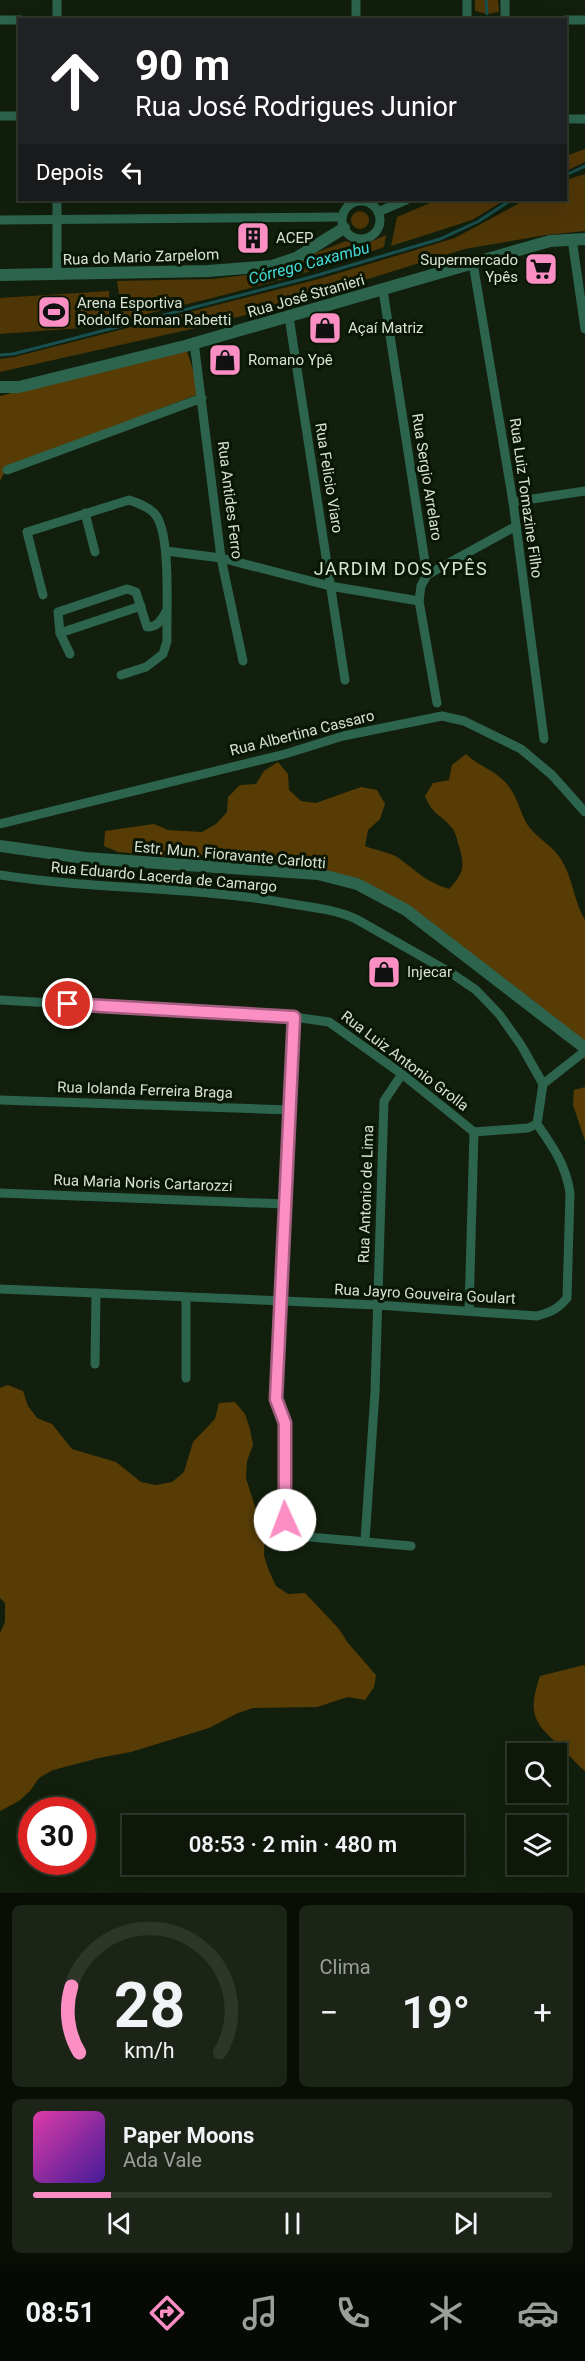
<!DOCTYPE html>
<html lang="pt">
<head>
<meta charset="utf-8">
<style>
  :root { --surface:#0e1709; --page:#1c2417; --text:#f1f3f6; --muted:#9b9f9c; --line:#2e362a; --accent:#fb8fc4 }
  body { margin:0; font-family:Roboto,sans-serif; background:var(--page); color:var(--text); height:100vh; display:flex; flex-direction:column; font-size:22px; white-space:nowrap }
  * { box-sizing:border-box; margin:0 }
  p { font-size:20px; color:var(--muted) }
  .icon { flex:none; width:33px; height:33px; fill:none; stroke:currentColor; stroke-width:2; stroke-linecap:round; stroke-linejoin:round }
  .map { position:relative; height:1893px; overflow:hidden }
  .side { display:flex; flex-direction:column; gap:12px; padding:12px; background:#080d05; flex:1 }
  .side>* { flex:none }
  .banner { position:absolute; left:18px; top:18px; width:549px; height:183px; border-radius:0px; box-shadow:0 6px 24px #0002,0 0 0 2px var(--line); background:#202124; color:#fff; overflow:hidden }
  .fabs { position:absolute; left:507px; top:1743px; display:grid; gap:12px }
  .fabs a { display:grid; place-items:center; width:60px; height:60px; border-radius:0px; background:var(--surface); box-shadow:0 6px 24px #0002,0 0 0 2px var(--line); font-size:30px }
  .speed { position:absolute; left:18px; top:1797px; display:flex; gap:12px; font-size:30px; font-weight:700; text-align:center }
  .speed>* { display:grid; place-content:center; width:78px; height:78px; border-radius:50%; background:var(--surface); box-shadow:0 6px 24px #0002,0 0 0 2px var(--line); line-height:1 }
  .speed .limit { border:9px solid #d22; background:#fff; color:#111 }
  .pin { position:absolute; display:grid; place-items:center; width:51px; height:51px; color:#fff; margin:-26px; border:3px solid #fff; border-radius:50%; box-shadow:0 2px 6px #0007 }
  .me { position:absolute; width:66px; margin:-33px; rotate:358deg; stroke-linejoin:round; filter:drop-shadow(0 0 4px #0008) }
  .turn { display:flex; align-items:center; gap:21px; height:126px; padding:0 18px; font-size:27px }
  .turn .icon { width:78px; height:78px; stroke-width:2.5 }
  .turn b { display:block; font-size:42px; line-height:51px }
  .then { display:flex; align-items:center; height:57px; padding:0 18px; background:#0003; gap:12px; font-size:22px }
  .big { font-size:45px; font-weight:600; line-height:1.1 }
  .side .widget { flex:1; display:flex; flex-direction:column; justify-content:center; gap:9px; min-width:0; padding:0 21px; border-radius:9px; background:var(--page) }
  .side .dial { align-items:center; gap:0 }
  .dial svg { height:156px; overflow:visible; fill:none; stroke:var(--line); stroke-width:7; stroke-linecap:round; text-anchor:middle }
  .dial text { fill:var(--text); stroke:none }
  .song { display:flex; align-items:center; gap:18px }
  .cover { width:72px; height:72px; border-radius:9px; background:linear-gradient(135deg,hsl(320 70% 55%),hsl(260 70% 35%)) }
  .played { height:6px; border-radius:3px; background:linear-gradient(90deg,var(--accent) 15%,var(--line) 15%) }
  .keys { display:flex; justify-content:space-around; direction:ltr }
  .heat { display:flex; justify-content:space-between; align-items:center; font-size:33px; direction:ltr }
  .side .tiles { flex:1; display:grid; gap:12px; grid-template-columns:1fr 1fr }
  .widget:last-child { grid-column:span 2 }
  .trip { position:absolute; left:122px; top:1815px; width:342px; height:60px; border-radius:0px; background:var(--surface); box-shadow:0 6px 24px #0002,0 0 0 2px var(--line); font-weight:600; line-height:60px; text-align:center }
  .menu { display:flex; height:96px; justify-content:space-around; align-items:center; background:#060904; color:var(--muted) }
  .menu .icon { width:42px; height:42px }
  .menu .current { color:var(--accent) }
  .menu b { font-size:27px; color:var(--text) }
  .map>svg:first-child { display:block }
</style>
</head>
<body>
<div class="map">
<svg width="585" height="1893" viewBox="0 0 585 1893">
  <rect width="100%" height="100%" fill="#121f0c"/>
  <g fill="#4f3607">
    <polygon points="475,0 498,0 499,12 487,14 475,11"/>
    <polygon points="585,149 585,162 566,171 566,156"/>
    <polygon points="585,174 585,231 546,235 465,249 287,304 196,328 0,372 0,359 14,357 319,279 455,238 525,200 566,200 566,180"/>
    <polygon points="437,200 505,200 472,220 391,246 397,217"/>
    <circle cx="360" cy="220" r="9"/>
    <path d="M386,235L384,247C299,278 211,298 123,320L117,281L212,279L265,273L346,241L361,246Z"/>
    <polygon points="109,291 109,326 0,334 0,298"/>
  </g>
  <g fill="#573c06">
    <polygon points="186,349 201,393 6,469 0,481 0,396"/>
    <path d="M466,754C477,765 492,769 503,780C516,791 519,810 527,824C536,838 554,846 562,861C573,879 574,902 585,920V1060L577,1045L531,999L517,991L370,890L275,864L258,863L243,857L213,854L197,857L164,856L118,852L104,846L105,831L154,824L168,830L202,832L216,824L227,812L228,797L240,785L256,784L264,771L278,762L288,774L289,790L301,801L316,803L361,787L377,790L385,804L380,819L368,830L365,846C375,850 389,852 397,857C417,871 424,881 449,889C464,873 465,866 459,846C457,840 456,833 452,828C440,813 433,816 425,796L433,783L449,780L452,765Z"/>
    <polygon points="585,1087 585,1141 573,1105 574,1090"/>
    <polygon points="8,1385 23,1391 28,1406 37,1418 52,1424 72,1449 116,1462 141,1482 156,1485 172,1482 184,1472 193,1442 215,1419 219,1403 235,1402 245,1414 250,1429 253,1445 247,1461 246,1478 256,1510 265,1524 264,1556 269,1571 276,1586 288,1594 305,1593 339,1629 348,1643 376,1675 374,1687 365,1700 348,1697 317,1707 253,1708 238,1713 209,1728 131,1752 99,1758 53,1770 39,1778 30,1791 19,1801 0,1811 0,1633 5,1622 5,1603 0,1598 0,1388"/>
    <path d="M584,1665L585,1666V1771C575,1763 567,1752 557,1743C531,1721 529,1709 540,1676Z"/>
  </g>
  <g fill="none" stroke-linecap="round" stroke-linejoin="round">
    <g stroke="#184f4f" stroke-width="3">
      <polyline points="486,0 487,14"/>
      <polyline points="566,175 585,166"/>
      <polyline points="0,355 13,354 311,277 440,239 479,221 511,200"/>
    </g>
    <g stroke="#2c644e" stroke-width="9">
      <polyline points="57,0 57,20"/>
      <polyline points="356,0 356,20"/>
      <polyline points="467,0 467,20"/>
      <polyline points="0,20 20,20"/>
      <polyline points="505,20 505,0"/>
      <polyline points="566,20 585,20"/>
      <polyline points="0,116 20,116"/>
      <polyline points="566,119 585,119"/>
      <polyline points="57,200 57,275"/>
      <circle cx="361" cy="220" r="19"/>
      <polyline points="378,212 406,200"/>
      <polyline points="0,220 342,217"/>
      <polyline points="572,239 585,329"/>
      <polyline points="473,263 513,502 544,739"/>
      <polyline points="383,290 427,575 421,586 419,601 437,703"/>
      <polyline points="289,317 345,680"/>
      <polyline points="194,342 221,558 243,661"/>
      <polyline points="7,470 202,398"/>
      <polyline points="513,502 585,491"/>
      <polyline points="85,513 95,552"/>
      <polyline points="166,551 221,558 330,586 419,601"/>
      <polyline points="427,575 516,526"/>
      <path d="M43,595L27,532L129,500C138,503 147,506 154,513C172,531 166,614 167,641L163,654L146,667L121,675"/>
      <polyline points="60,633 141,606"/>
      <path d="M70,654L60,633L58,612L127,589L136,592L147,627C158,627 161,620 166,612"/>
      <polyline points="0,824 285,754 343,736 442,716 464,721 521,749 552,775 585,812"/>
      <path d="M0,875C95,890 191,886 286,903C310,907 334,909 356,919L451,973L476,990L499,1014L521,1045L543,1084"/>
      <polyline points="0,1000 294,1017 329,1022 402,1074 474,1132 528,1128 537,1124"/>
      <polyline points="294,1017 276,1399 285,1423 285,1520 292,1533 298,1536 411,1546"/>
      <polyline points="0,1100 290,1110"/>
      <polyline points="0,1193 285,1204"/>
      <path d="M0,1289L377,1305L537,1316C551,1312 558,1309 567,1298L570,1193C566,1165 553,1147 537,1124L543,1084L585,1051"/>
      <polyline points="186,1298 186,1378"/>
      <polyline points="469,1311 474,1132"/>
      <polyline points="95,1364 96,1293"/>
      <polyline points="365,1541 375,1392 384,1101 402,1074"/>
    </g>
    <g stroke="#2c644e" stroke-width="12">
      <polyline points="0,275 208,271 272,266 296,258 344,228"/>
      <polyline points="0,387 19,387 185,346 550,241 585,239"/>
      <polyline points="0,846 85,858 318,874 357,884 406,910 585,1048"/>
    </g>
  </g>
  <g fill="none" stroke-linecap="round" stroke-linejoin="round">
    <defs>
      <polyline id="route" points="68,1004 294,1017 276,1399 285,1423 285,1520"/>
    </defs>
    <use href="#route" stroke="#a35d7f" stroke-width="15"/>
    <use href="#route" stroke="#fb8fc4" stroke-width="10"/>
  </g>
  <defs>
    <symbol id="building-square" viewBox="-11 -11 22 22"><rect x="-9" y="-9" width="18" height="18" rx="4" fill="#fb8fc4" stroke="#091604"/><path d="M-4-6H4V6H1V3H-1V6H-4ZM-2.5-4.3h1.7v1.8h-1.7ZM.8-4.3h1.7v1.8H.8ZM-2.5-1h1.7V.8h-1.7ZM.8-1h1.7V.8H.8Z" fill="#111"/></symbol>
    <symbol id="supermarket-square" viewBox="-11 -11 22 22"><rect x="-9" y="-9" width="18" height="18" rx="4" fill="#fb8fc4" stroke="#091604"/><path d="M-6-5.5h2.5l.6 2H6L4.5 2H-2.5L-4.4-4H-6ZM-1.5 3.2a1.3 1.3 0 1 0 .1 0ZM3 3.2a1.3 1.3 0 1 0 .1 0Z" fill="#111"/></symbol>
    <symbol id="stadium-square" viewBox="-11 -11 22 22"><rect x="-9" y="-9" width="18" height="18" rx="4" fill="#fb8fc4" stroke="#091604"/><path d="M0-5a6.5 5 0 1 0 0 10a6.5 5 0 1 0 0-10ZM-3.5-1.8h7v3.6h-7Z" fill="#111"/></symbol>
    <symbol id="shop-square" viewBox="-11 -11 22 22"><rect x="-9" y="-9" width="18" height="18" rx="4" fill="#fb8fc4" stroke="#091604"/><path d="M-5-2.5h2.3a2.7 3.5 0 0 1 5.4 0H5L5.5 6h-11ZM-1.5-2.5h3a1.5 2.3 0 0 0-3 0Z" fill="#111"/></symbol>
  </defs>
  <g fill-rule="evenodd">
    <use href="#building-square" x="234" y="219" width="38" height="38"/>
    <use href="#supermarket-square" x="522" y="250" width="38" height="38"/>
    <use href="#stadium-square" x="35" y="293" width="38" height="38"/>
    <use href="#shop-square" x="306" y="309" width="38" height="38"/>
    <use href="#shop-square" x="206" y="341" width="38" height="38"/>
    <use href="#shop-square" x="365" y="953" width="38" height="38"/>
  </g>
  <g text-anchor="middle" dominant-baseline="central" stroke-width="6" stroke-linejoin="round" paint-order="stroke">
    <g font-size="15" fill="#d8e1d4" stroke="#091604" text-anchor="start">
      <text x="276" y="238">ACEP</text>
      <text x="518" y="260" text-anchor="end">Supermercado<tspan x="518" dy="17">Ypês</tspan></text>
      <text x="77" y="303">Arena Esportiva<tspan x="77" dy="17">Rodolfo Roman Rabetti</tspan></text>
      <text x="348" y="328">Açaí Matriz</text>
      <text x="248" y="360">Romano Ypê</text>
      <text x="407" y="972">Injecar</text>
    </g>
    <g font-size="15" fill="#d8e1d4" stroke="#091604">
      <text transform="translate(141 257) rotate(-2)">Rua do Mario Zarpelom</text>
      <text transform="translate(306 296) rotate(-16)">Rua José Stranieri</text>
      <text transform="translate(427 477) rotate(81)">Rua Sergio Arrelaro</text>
      <text transform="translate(329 478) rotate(81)">Rua Felicio Viaro</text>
      <text transform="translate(526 498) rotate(82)">Rua Luiz Tomazine Filho</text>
      <text transform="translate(230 500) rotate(83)">Rua Antides Ferro</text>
      <text transform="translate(302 733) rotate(-14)">Rua Albertina Cassaro</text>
      <text transform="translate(230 855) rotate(5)">Estr. Mun. Fioravante Carlotti</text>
      <text transform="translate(164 877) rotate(5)">Rua Eduardo Lacerda de Camargo</text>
      <text transform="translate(405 1061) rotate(37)">Rua Luiz Antonio Grolla</text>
      <text transform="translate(145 1090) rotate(2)">Rua Iolanda Ferreira Braga</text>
      <text transform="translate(143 1183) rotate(2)">Rua Maria Noris Cartarozzi</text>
      <text transform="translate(366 1194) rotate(-88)">Rua Antonio de Lima</text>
      <text transform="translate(425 1294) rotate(3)">Rua Jayro Gouveira Goulart</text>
    </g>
    <g font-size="16" font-style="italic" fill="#45dcdd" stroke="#091604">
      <text transform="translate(309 263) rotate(-15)">Córrego Caxambu</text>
    </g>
    <g font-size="18" letter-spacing="1.5" fill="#d5e7cd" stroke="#091604">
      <text x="401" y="568">JARDIM DOS YPÊS</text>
    </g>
  </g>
</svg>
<div class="fabs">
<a><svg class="icon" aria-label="search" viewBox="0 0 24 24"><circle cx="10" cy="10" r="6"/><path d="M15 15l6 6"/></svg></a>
<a><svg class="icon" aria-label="layers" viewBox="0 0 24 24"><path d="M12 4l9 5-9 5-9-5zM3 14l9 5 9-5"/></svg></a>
</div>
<div class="speed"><div class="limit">30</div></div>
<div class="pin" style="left:68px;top:1004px;background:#d93025"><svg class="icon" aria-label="arrive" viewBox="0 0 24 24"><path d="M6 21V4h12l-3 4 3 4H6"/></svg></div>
<svg class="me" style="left:285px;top:1520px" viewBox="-20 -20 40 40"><circle r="19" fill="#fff"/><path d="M0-13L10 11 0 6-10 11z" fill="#fb8fc4"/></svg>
<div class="trip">08:53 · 2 min · 480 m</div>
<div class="banner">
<div class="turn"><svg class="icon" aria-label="ahead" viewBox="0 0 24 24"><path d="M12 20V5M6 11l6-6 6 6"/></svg><div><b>90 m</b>Rua José Rodrigues Junior</div></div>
<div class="then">Depois<svg class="icon" aria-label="left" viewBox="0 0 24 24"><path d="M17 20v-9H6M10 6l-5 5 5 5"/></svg></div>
</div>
</div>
<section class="side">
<div class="tiles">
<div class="widget dial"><svg viewBox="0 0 100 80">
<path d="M14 69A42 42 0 1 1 86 69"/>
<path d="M14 69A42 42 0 0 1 10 35" stroke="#fb8fc4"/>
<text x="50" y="56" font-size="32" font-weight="700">28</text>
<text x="50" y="72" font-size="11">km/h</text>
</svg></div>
<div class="widget"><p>Clima</p>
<div class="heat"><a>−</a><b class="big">19°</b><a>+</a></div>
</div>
<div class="widget">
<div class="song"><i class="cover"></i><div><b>Paper Moons</b><p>Ada Vale</p></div></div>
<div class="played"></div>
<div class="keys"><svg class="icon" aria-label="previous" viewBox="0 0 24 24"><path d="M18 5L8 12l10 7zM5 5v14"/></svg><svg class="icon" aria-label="pause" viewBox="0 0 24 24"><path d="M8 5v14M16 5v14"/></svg><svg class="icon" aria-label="next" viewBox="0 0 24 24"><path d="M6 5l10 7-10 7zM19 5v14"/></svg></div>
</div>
</div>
</section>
<nav class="menu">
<b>08:51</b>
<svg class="icon current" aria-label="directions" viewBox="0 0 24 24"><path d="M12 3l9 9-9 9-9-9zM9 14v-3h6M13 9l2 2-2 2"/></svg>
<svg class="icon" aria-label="music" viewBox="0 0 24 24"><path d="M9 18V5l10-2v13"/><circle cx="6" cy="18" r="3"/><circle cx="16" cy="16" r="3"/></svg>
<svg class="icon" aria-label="phone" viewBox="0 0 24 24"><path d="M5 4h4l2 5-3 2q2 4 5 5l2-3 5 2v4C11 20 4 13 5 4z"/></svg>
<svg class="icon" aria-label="climate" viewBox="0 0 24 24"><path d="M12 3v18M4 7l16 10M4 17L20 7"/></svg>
<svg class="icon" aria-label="car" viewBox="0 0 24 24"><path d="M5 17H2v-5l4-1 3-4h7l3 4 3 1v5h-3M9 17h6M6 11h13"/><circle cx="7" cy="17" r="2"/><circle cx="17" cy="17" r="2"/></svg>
</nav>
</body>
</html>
